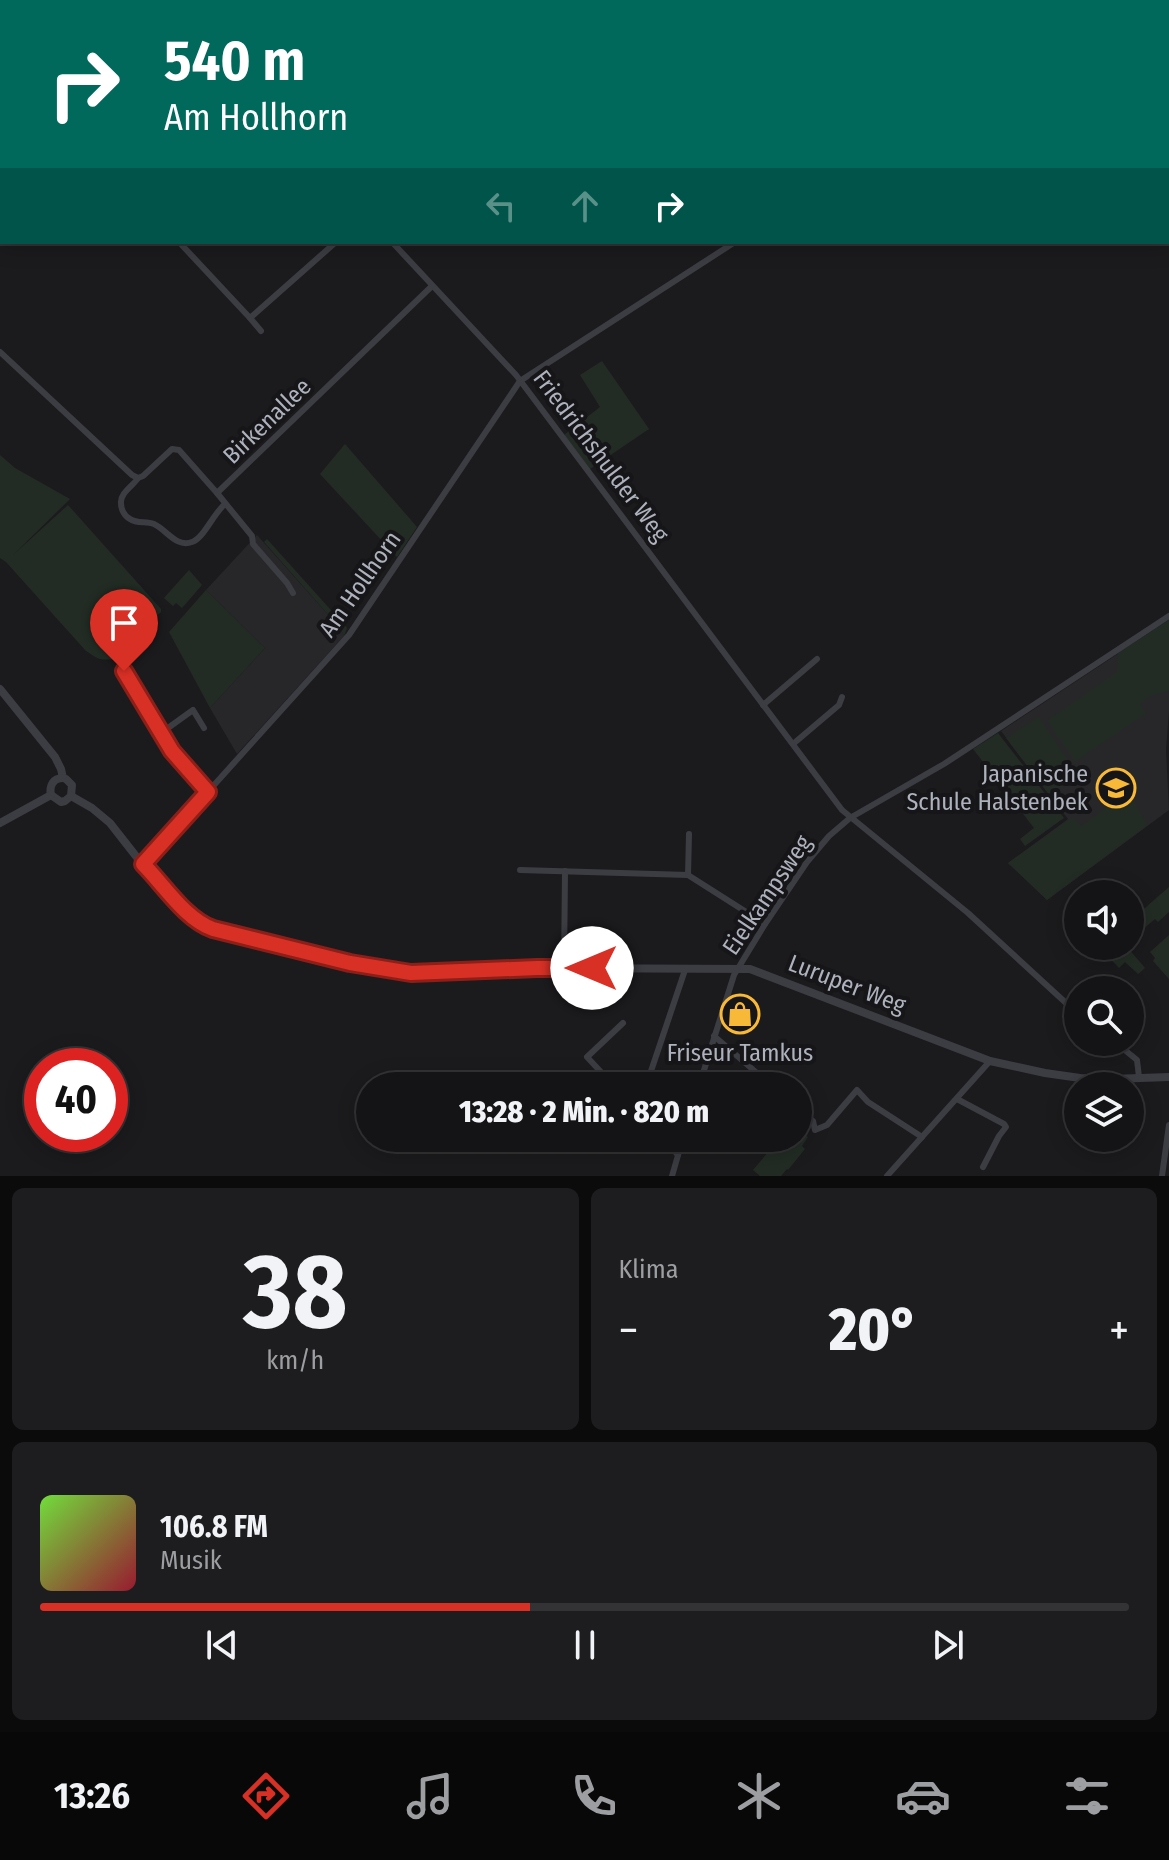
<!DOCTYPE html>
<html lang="de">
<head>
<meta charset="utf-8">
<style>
  :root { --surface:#141416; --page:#1d1d1f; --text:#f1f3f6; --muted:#9d9ea1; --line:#333335; --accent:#d93025 }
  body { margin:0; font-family:"Fira Sans Condensed",sans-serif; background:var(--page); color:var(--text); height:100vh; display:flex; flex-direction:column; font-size:30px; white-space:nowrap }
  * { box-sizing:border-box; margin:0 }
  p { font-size:26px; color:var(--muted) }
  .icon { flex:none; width:44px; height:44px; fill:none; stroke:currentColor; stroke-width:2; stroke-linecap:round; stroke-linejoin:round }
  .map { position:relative; height:1176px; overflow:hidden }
  .drawer { display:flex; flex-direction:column; gap:12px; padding:12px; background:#0b0b0c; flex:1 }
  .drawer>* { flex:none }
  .hud { position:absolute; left:0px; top:0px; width:1170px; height:244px; box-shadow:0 4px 20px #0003,0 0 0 2px var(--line); background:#00695c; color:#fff; overflow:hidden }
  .controls { position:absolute; left:1064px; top:880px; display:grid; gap:16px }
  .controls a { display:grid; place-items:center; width:80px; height:80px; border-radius:50%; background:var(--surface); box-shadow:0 4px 20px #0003,0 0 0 2px var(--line); font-size:40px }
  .speed { position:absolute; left:24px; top:1048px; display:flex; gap:16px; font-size:40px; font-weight:700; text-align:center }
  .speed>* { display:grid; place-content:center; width:104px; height:104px; border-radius:50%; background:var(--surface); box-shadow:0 4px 20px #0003,0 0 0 2px var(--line); line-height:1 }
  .speed .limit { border:12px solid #d22; background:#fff; color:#111 }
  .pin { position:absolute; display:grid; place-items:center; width:68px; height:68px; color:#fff; margin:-82px -34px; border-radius:50% 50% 50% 0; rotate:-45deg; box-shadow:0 0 8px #0007 }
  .pin .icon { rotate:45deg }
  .me { position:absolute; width:88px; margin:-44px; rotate:270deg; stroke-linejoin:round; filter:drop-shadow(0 0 6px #0008) }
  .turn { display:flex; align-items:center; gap:28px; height:168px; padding:0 32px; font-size:36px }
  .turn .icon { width:104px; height:104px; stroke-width:2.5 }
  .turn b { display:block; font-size:56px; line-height:68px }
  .lanes { display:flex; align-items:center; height:76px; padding:0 32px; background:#0003; justify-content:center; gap:40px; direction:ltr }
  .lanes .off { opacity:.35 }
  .big { font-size:60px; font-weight:800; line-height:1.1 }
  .drawer .widget { flex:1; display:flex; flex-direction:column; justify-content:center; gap:12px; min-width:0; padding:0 28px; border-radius:12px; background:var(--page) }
  .drawer .dial { align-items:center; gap:0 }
  .dial b { font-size:104px; line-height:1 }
  .song { display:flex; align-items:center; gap:24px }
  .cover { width:96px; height:96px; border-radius:12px; background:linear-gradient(135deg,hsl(100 70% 55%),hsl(350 70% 35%)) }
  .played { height:8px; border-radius:4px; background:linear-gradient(90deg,var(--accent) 45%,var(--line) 45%) }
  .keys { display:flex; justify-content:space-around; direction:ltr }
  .heat { display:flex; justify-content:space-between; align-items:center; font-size:44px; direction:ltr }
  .drawer .tiles { flex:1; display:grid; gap:12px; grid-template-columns:1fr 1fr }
  .widget:last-child { grid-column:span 2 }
  .trip { position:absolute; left:356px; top:1072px; width:456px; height:80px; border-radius:40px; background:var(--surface); box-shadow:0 4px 20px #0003,0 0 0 2px var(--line); font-weight:800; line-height:80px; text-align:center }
  .menu { display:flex; height:128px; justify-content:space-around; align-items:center; background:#080809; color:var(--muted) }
  .menu .icon { width:56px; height:56px }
  .menu .selected { color:var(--accent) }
  .menu b { font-size:36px; color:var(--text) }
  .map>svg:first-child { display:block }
</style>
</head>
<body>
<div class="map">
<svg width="1169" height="1176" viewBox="0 0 1169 1176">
  <rect width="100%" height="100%" fill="#1b1b1d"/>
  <g fill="#27272a">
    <polygon points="257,535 340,628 344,636 237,754 210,708 265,648 206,590"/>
    <polygon points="1169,620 1169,711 1166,750 1169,810 1047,900 1008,863 1068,819 1001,731"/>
  </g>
  <g fill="#222c24">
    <polygon points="465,0 788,0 789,2 468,2"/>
    <polygon points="602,361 649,429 590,469 564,435 600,407 580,375"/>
    <polygon points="345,444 417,527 397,557 320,474"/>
    <path d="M0,455L15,468L70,499L13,555L68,505L161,609V612C151,620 149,629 143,639C134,652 113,664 97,658C93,656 90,653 86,651L6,562L0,558Z"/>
    <polygon points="267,539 347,628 344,636 340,628 264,542"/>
    <polygon points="189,570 202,585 182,608 176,603 173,606 164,598"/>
    <polygon points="206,590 265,648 210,708 169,632"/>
    <polygon points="1169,620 1169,691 1150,696 1140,704 1146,714 1075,762 1047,721 1117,672 1118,653"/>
    <polygon points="1039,717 1079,776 1050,796 1006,738"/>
    <polygon points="998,733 1064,818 1025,846 1020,839 1034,828 973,749"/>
    <polygon points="1130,796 1148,825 1047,900 1008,863 1068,820 1074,818 1081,826 1121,797"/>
    <polygon points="1169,887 1169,912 1158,922 1155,919 1136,935 1139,939 1128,948 1145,968 1138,974 1125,962 1119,968 1100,948 1102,946 1130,946 1130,921"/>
    <polygon points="1169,935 1169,979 1153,961 1155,958 1150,952"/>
    <polygon points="798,1130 808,1137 802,1146 805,1149 788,1170 787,1169 781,1176 760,1176 753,1170 780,1138 798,1138"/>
  </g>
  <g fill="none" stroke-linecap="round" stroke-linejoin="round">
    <g stroke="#303a42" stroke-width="2">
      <polyline points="27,2 29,0"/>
      <polyline points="0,26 2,24"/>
    </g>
    <g stroke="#3c3d43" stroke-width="6">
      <polyline points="210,0 212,2"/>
      <polyline points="152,2 153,0"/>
      <polyline points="843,2 846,0"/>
      <polyline points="0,88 2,89"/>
      <polyline points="0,240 2,236"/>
      <polyline points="179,242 250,318 336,242"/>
      <polyline points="392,242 516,375 842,810 968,913 1078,1014"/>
      <polyline points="250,318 261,331"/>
      <polyline points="0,352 132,475 138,478 143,476 172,449 179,450 217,493"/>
      <path d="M138,478C133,486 120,493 121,503C121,509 124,516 130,519C137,524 146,521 154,524C167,530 176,548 192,542C204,538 213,514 225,504"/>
      <polyline points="293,593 287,583 253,544 252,536 217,493 432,286"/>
      <polyline points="124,671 172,751 208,792"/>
      <polyline points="763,705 817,659"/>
      <polyline points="161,733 193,710 204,728"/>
      <polyline points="793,744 839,705 842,697"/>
      <polyline points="143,864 349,635 520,381 735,242"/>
      <polyline points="520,870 688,875 765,924"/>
      <polyline points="688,875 689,834"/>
      <polyline points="564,968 565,871"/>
      <polyline points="714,1036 772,1086"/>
      <polyline points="1115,1042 1137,1060 1139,1077"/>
      <polyline points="614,1086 587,1057 623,1023"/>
      <polyline points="646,1086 685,970"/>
      <polyline points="699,1086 734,975 765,924 807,862 829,836 850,818 944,764 1169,616"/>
      <polyline points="957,1099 1004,1124 1006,1127 999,1136 983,1167"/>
      <polyline points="798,1109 813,1121 815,1130 827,1125 857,1090 868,1102 922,1137"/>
      <polyline points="663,1138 678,1155"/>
      <polyline points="672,1176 683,1138"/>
      <polyline points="887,1176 990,1061"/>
      <polyline points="1162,1176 1169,1125"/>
    </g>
    <g stroke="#3c3d43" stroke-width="8">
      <polyline points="0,689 55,757 61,769 63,778"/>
      <polyline points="63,778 66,779 72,785 71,796"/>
      <path d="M51,795C49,786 53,778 63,778"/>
      <polyline points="51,795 61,802 65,801 71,796"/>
      <polyline points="71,796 92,808 110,823 139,860 193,919 213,929 350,963 411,973 537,968 750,969 990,1061 1045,1073 1080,1078 1112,1079 1169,1077"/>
      <polyline points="0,823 51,795"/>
    </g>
    <g stroke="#4a4c53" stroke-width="9">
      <polyline points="1041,0 1042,2"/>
      <polyline points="1168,161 1169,162"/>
    </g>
  </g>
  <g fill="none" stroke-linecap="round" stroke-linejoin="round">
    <defs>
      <path id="route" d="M124,671L172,751L208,792L143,864C164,885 185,919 213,929L350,963L411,973L537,968H592"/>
    </defs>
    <use href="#route" stroke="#8d1f18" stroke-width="20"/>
    <use href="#route" stroke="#d93025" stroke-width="14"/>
  </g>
  <defs>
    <symbol id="school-ring" viewBox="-11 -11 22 22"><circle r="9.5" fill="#161618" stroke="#f9b938" stroke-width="1.5"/><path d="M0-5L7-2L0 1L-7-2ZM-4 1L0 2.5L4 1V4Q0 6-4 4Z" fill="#f9b938"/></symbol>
    <symbol id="shop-ring" viewBox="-11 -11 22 22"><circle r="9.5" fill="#161618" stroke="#f9b938" stroke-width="1.5"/><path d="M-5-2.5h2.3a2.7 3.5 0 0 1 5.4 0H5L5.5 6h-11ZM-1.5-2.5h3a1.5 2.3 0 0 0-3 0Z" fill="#f9b938"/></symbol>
  </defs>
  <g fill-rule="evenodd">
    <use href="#school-ring" x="1094" y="766" width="44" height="44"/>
    <use href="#shop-ring" x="718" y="992" width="44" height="44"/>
  </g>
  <g text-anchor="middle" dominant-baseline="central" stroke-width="8" stroke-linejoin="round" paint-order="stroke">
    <g font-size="24" fill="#adb2bd" stroke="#161618">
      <text transform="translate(267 421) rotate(-44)">Birkenallee</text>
      <text transform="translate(601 456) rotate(53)">Friedrichshulder Weg</text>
      <text transform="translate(360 584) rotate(-55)">Am Hollhorn</text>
      <text transform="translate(767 895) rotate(-56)">Eielkampsweg</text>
      <text transform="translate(847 984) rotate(21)">Luruper Weg</text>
    </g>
    <g font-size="24" fill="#adb2bd" stroke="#161618" text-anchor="end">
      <text x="1088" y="774">Japanische<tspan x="1088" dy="28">Schule Halstenbek</tspan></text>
      <text x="740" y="1053" text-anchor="middle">Friseur Tamkus</text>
    </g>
  </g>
</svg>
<div class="controls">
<a><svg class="icon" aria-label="sound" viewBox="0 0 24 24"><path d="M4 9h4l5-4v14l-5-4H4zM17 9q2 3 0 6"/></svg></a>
<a><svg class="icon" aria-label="search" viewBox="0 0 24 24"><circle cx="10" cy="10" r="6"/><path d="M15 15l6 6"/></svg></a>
<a><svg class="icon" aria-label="layers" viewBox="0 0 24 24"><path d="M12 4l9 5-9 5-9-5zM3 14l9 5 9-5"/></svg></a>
</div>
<div class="speed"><div class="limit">40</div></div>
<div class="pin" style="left:124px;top:671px;background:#d93025"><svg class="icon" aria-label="arrive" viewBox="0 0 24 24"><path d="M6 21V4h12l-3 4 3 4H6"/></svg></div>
<svg class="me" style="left:592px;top:968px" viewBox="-20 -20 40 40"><circle r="19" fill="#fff"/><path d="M0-13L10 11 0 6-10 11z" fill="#d93025"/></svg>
<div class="trip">13:28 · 2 Min. · 820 m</div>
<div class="hud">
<div class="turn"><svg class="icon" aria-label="right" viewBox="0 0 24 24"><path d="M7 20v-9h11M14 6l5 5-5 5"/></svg><div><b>540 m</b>Am Hollhorn</div></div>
<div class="lanes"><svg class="icon off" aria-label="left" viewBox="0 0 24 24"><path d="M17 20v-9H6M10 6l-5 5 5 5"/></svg><svg class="icon off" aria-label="ahead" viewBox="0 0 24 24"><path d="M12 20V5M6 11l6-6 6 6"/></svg><svg class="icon" aria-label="right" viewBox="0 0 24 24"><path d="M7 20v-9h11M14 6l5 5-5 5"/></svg></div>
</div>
</div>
<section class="drawer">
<div class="tiles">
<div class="widget dial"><b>38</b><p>km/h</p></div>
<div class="widget"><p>Klima</p>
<div class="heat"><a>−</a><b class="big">20°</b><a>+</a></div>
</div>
<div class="widget">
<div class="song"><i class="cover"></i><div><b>106.8 FM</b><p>Musik</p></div></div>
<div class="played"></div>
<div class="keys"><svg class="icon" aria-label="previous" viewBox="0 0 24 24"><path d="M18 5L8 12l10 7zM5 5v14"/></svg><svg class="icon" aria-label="pause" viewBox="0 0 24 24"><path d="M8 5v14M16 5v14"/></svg><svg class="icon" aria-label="next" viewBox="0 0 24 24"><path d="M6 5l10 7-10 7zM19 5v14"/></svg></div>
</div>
</div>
</section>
<nav class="menu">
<b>13:26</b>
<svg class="icon selected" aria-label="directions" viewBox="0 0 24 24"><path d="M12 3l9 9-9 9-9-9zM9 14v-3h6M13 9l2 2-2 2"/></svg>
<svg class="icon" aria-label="music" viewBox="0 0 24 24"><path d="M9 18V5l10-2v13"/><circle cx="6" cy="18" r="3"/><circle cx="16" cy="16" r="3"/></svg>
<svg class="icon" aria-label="phone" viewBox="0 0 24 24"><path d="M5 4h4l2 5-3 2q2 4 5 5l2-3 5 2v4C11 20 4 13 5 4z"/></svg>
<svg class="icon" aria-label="climate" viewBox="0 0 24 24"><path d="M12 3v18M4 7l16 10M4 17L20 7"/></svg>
<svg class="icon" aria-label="car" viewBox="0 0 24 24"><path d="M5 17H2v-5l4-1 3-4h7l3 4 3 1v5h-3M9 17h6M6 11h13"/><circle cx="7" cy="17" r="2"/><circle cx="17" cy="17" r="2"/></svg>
<svg class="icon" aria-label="filters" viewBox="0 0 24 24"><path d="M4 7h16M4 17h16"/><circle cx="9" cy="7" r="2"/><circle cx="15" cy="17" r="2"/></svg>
</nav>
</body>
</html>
